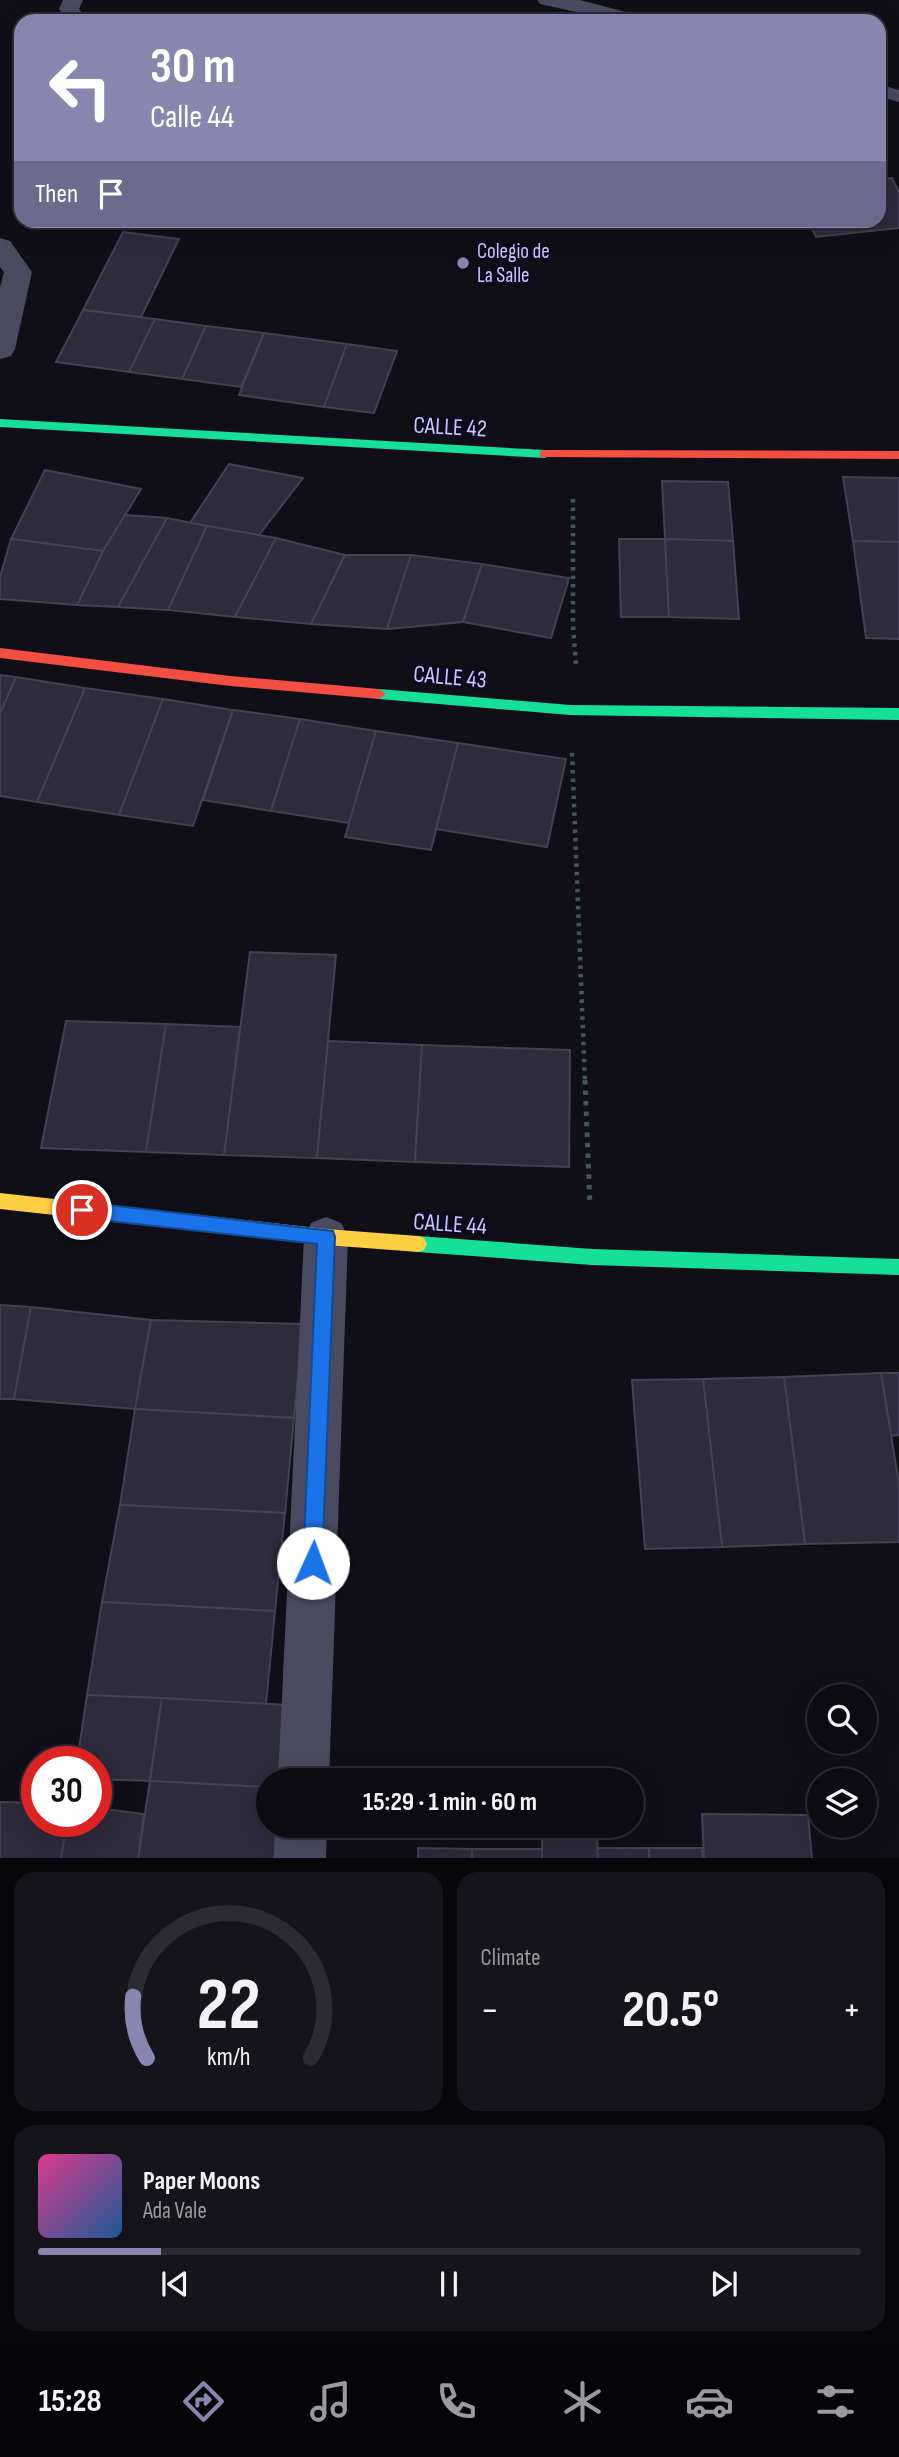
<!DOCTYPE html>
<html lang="en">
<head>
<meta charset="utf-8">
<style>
  :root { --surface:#0c0b12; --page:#15141b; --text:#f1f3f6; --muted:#9a9b9f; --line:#2c2b32; --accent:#8886ae }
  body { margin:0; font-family:"Sofia Sans Condensed",sans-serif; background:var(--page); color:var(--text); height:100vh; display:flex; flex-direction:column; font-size:26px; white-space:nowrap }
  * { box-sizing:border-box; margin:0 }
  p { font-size:23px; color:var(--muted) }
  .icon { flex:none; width:38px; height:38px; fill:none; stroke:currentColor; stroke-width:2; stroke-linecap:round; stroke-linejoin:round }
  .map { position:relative; height:1858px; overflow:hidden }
  .sheet { display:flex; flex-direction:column; gap:14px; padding:14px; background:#07060a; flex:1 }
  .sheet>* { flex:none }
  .hud { position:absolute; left:14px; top:14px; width:872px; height:214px; border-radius:21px; box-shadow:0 7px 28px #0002,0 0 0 2px var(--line); background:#8886ae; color:#fff; overflow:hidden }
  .fabs { position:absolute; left:807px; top:1684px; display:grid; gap:14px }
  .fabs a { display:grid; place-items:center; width:70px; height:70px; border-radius:50%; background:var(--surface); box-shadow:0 7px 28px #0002,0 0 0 2px var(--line); font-size:35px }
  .speed { position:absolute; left:21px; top:1746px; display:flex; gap:14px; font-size:35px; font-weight:700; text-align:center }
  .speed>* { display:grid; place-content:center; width:91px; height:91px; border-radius:50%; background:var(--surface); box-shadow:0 7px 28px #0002,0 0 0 2px var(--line); line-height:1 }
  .speed .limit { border:10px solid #d22; background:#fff; color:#111 }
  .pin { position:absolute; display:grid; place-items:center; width:60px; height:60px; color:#fff; margin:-30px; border:4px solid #fff; border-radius:50%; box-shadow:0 2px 7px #0007 }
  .me { position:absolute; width:77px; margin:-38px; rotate:2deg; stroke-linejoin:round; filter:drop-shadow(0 0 5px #0008) }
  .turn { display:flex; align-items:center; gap:24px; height:147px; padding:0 21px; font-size:32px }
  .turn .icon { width:91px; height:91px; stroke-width:2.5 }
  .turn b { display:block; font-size:49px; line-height:60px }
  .then { display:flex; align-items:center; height:66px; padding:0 21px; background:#0003; gap:14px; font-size:26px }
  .big { font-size:52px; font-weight:700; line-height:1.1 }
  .sheet .card { flex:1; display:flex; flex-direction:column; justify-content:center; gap:10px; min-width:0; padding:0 24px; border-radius:21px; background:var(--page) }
  .sheet .dial { align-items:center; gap:0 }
  .dial svg { height:182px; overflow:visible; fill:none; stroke:var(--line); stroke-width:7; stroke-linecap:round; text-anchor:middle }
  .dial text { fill:var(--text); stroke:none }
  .song { display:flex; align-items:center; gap:21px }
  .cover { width:84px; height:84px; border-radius:10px; background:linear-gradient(135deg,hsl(330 70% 55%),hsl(210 70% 35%)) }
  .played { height:7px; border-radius:4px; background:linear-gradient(90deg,var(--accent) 15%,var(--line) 15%) }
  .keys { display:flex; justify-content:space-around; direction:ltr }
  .heat { display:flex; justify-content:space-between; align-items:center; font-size:38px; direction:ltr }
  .sheet .tiles { flex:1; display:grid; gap:14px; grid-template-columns:1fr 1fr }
  .card:last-child { grid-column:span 2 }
  .trip { position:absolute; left:256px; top:1768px; width:388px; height:70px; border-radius:35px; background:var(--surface); box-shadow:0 7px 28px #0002,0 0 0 2px var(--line); font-weight:700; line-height:70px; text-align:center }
  .menu { display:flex; height:112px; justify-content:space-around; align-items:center; background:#050407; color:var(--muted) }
  .menu .icon { width:49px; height:49px }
  .menu .on { color:var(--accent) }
  .menu b { font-size:32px; color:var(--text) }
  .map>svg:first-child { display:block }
</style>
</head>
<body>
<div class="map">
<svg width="899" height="1859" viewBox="0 0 899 1859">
  <rect width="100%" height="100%" fill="#100f18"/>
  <g fill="#2d2b3c" stroke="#434058" stroke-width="2">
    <polygon points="892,178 899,192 899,228 871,231 866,220 878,220 878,179"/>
    <polygon points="808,220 866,220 871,231 816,237"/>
    <polygon points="123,232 179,239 141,317 83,310"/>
    <polygon points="83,310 155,319 129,372 56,362"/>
    <polygon points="155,319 206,326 182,379 129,372"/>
    <polygon points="206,326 264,333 241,387 182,379"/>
    <polygon points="264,333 347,344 324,407 239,395"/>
    <polygon points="347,344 397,351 374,413 324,407"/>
    <polygon points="229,464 303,478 259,535 190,523"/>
    <polygon points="45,470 141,489 103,551 11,539"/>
    <polygon points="843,477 899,478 899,542 853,541"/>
    <polygon points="662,481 728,482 733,541 665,539"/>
    <polygon points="125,515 167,518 118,607 77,605 103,551"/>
    <polygon points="167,518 207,526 168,610 118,607"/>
    <polygon points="207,526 276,538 235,617 168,610"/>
    <polygon points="276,538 345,555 311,624 235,617"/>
    <polygon points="11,539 103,551 77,605 0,599 0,577"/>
    <polygon points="619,539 665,539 669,617 621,617"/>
    <polygon points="665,539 733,541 739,619 669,617"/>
    <polygon points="853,541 899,542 899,639 866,638"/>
    <polygon points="345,555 411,555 387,629 311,624"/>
    <polygon points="411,555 482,564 463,622 387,629"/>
    <polygon points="482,564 569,578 551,638 463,622"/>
    <polygon points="0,675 16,677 0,714"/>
    <polygon points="16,677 85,688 37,802 0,796 0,714"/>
    <polygon points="85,688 163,699 119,815 37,802"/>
    <polygon points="163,699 233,710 193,826 119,815"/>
    <polygon points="233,710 300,719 271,811 203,800"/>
    <polygon points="300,719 376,731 349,823 271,811"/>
    <polygon points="376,731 458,743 431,850 345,837"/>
    <polygon points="458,743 566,759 547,847 436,829"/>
    <polygon points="250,952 336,955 317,1158 224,1155"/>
    <polygon points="66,1021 166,1024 146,1152 41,1148"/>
    <polygon points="166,1024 240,1027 224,1155 146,1152"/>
    <polygon points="328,1041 422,1045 415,1162 317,1158"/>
    <polygon points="422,1045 570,1050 569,1167 415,1162"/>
    <polygon points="0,1305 31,1307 14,1399 0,1399"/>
    <polygon points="31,1307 151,1320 135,1409 14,1399"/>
    <polygon points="151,1320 303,1324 294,1418 135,1409"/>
    <polygon points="881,1373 899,1373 899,1435 891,1436"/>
    <polygon points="881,1373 899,1484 899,1542 805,1544 784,1377"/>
    <polygon points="784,1377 805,1544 722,1547 703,1379"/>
    <polygon points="703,1379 722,1547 645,1549 632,1380"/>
    <polygon points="135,1409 294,1418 285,1513 120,1505"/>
    <polygon points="120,1505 285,1513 275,1611 102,1602"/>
    <polygon points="102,1602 275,1611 266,1704 87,1695"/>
    <polygon points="87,1695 162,1698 150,1781 96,1779 96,1762 77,1762"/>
    <polygon points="162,1698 288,1705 282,1780 268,1780 268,1787 150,1781"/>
    <polygon points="150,1781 268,1787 268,1825 277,1825 274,1859 138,1859"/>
    <polygon points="0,1802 37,1803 37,1822 67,1822 61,1859 0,1859"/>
    <polygon points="96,1808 144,1814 138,1859 61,1859 67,1822 96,1822"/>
    <polygon points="702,1814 808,1815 812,1859 704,1859"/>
    <polygon points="542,1825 597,1825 598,1859 542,1859"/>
    <polygon points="418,1848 472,1849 472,1859 418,1859"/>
    <polygon points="597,1848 649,1848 649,1859 598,1859"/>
    <polygon points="649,1848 702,1848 703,1859 649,1859"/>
    <rect x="472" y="1849" width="70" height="10"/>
  </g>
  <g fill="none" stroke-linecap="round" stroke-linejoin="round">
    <g stroke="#455560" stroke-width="4.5" stroke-dasharray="3.5 5" stroke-linecap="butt">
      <polyline points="573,499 573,625 576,665"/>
      <polyline points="572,753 585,1082"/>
    </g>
    <polyline stroke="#455560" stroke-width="5" stroke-dasharray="4.5 6" stroke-linecap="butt" points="585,1080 590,1206"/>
    <g fill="#4a4a61" fill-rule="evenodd">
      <polygon points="63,0 83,0 79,9 89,21 67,21 59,9"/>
      <polygon points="537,0 580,0 645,17 648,21 617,21 540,4"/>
      <polygon points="878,84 899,90 899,102 878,96"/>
    </g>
    <g fill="#4a4a61" fill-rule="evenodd">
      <polygon points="0,238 10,241 32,272 15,349 11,356 0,359 0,287 4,272 0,267"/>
      <polygon points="326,1217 341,1223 348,1237 329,1780 278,1780 304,1237 311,1223"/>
      <polygon points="275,1825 327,1825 326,1859 274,1859"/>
    </g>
    <g fill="#16e098" fill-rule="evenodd">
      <polygon points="0,419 545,450 551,454 545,458 0,427"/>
      <polygon points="379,689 570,705 899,708 899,720 570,715 379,699 372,694"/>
      <polygon points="418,1236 592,1249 899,1259 899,1275 592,1265 418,1252 412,1250 409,1244 412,1238"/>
    </g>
    <polygon fill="#ffcf43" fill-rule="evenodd" points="0,1193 326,1229 418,1236 424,1238 427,1244 424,1250 418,1252 326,1245 0,1209"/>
    <g fill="#f24e42" fill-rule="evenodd">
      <polygon points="545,450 899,451 899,459 540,457 540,451"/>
      <polygon points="0,648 230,676 379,689 386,694 379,699 230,686 0,658"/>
    </g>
  </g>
  <polygon fill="#1a73e8" stroke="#114b97" stroke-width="2" points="82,1202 333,1231 335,1237 322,1563 320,1570 313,1573 306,1570 303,1563 317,1244 82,1218 75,1216 73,1210 75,1204"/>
  <circle fill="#8886ae" stroke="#0d0b1c" stroke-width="2.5" cx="463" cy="263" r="7"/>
  <g text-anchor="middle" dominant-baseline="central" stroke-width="7" stroke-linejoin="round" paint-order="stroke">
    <g font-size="21" fill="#c9c6ff" stroke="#0d0b1c" text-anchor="start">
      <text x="477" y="251">Colegio de<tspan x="477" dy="24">La Salle</tspan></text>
    </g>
    <g font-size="24" fill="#c9c6ff" stroke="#0d0b1c">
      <text transform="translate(450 427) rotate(3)">CALLE 42</text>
      <text transform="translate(450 677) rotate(5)">CALLE 43</text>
      <text transform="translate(450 1224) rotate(4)">CALLE 44</text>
    </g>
  </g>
</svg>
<div class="fabs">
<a><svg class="icon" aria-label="search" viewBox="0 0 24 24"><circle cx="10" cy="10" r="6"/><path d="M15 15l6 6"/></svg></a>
<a><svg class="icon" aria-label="layers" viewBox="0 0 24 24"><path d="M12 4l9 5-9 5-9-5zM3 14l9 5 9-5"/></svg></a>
</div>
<div class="speed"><div class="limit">30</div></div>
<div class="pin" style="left:82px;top:1210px;background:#d93025"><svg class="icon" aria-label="arrive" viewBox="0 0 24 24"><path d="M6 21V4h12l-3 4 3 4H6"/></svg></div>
<svg class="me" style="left:313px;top:1563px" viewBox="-20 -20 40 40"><circle r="19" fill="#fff"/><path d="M0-13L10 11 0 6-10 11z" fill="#1a73e8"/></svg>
<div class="trip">15:29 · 1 min · 60 m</div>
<div class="hud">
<div class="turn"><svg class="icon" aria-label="left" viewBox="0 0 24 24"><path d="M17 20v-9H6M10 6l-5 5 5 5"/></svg><div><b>30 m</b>Calle 44</div></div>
<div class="then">Then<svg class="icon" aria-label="arrive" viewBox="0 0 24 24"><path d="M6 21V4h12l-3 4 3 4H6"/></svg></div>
</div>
</div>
<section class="sheet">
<div class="tiles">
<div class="card dial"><svg viewBox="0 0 100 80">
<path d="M14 69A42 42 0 1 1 86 69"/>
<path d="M14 69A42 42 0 0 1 8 42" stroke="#8886ae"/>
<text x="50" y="56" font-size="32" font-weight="700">22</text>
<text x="50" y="72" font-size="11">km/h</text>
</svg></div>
<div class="card"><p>Climate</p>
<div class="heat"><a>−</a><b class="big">20.5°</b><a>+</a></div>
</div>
<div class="card">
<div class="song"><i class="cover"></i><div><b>Paper Moons</b><p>Ada Vale</p></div></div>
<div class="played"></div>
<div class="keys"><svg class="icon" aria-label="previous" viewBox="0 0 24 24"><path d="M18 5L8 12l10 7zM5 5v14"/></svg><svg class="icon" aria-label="pause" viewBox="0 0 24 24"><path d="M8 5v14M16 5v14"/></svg><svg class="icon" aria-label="next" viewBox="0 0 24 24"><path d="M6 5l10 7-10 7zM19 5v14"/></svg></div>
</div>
</div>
</section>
<nav class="menu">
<b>15:28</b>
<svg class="icon on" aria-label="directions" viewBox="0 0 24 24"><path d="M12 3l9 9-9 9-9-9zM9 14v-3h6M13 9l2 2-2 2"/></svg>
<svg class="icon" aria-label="music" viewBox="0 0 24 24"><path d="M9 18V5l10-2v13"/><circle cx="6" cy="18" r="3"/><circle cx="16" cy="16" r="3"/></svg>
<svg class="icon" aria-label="phone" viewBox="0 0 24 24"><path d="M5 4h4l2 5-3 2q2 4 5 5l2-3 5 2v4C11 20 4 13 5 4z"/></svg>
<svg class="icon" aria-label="climate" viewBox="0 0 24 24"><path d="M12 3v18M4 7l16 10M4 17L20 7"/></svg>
<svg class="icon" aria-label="car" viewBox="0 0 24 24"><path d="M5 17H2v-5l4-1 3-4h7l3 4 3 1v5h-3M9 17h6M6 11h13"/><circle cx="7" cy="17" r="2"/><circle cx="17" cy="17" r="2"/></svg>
<svg class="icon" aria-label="filters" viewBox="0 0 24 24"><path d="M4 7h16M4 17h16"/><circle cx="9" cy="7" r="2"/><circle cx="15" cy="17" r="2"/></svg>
</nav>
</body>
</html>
